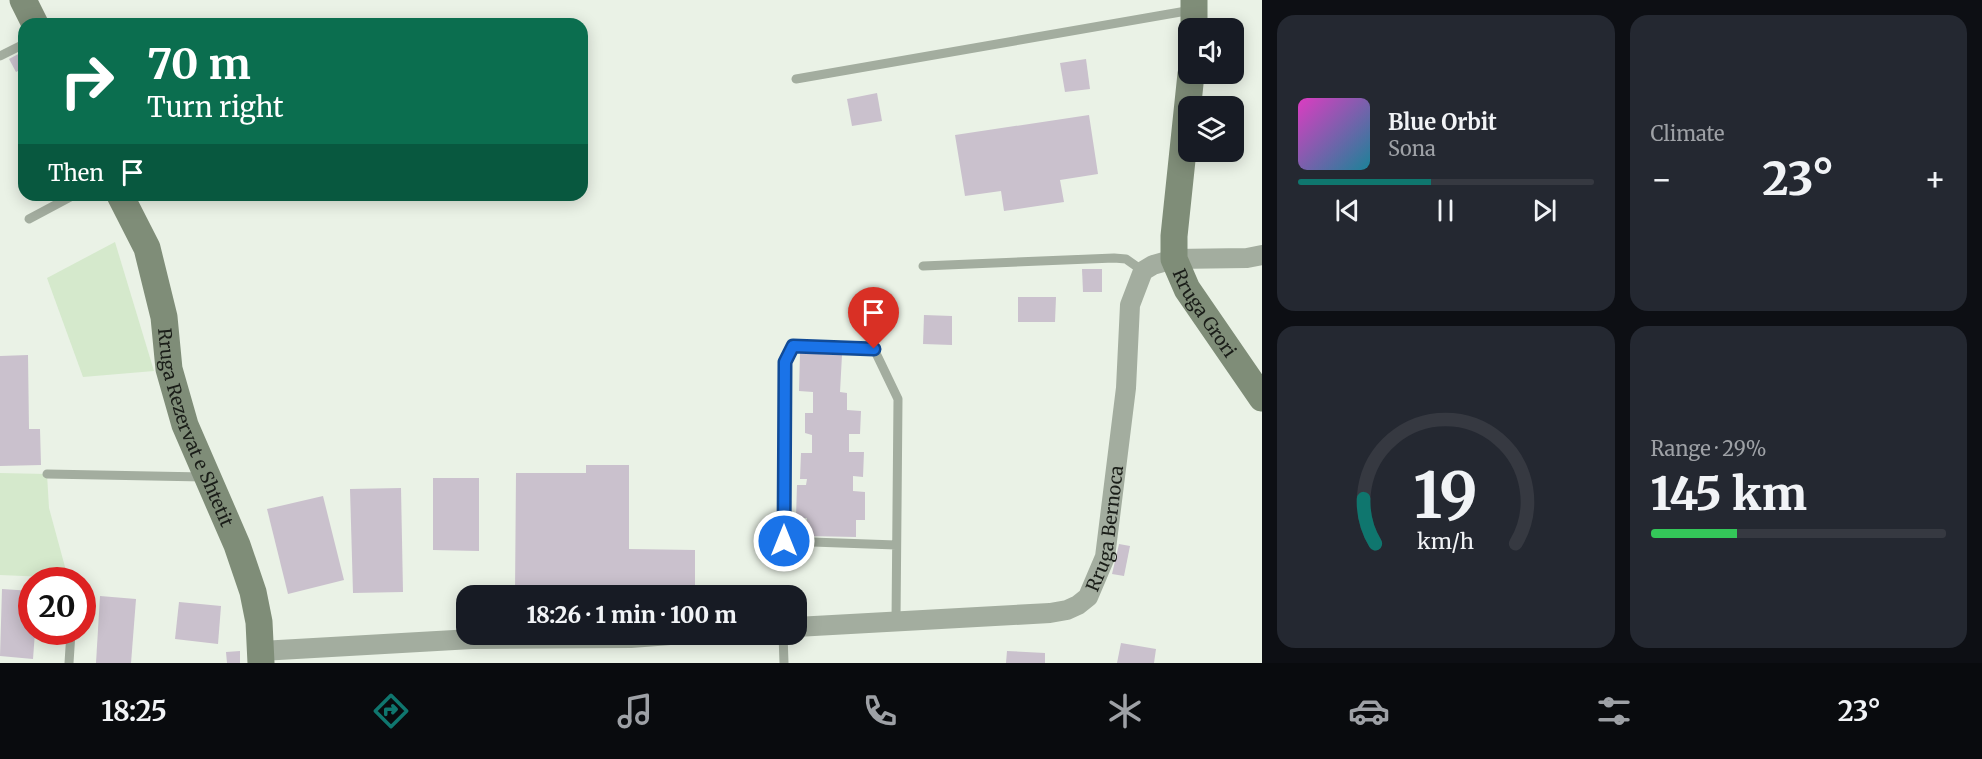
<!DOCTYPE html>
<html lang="en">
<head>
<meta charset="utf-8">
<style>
  :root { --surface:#171b24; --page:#242831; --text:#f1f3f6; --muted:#9ea1a6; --line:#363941; --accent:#0f766e }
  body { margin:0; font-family:Merriweather,serif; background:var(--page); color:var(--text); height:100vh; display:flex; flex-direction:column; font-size:22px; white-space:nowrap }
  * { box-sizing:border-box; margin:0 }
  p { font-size:20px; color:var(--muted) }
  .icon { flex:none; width:33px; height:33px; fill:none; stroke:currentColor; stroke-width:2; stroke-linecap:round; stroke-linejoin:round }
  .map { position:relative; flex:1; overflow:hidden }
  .sheet { display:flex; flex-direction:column; gap:15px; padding:15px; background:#0d0f14; width:720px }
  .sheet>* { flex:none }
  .banner { position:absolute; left:18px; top:18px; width:570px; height:183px; border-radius:18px; box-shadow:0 3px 15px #0003; background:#0b6e4f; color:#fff; overflow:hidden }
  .tools { position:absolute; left:1178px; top:18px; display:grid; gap:12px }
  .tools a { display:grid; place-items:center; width:66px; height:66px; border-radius:12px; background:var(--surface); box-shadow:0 3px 15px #0003; font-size:30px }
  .speed { position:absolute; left:18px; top:567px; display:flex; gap:12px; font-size:30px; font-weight:700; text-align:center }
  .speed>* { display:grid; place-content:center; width:78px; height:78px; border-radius:50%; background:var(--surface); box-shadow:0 3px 15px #0003; line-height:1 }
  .speed .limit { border:9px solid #d22; background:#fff; color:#111 }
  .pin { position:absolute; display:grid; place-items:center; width:51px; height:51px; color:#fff; margin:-62px -26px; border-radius:50% 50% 50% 0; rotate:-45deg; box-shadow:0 0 6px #0007 }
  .pin .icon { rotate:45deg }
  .me { position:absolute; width:66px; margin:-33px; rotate:0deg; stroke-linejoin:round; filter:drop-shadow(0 0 4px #0008) }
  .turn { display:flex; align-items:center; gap:21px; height:126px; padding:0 30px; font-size:27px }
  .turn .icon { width:78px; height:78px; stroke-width:2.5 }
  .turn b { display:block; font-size:42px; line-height:51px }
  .then { display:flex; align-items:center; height:57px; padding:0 30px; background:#0003; gap:12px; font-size:22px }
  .big { font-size:45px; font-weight:800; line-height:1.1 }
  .sheet .widget { flex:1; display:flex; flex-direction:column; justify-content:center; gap:9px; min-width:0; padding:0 21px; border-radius:18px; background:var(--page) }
  .sheet .dial { align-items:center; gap:0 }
  .dial svg { height:156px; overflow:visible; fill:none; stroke:var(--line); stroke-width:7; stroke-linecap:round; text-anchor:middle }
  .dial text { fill:var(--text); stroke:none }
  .song { display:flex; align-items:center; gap:18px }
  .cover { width:72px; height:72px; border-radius:9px; background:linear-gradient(135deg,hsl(310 70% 55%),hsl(190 70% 35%)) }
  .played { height:6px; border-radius:3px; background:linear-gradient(90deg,var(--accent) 45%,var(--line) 45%) }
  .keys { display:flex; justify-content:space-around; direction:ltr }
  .heat { display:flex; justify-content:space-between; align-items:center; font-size:33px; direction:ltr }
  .charge { height:9px; border-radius:4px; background:linear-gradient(90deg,#34c759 29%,var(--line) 0) }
  .sheet .tiles { flex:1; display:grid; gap:15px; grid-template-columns:repeat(2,1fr) }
  .trip { position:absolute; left:456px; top:585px; width:351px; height:60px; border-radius:18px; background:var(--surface); box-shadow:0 3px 15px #0003; font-weight:800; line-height:60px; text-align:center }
  .menu { display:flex; height:96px; justify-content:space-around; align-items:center; background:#090b0e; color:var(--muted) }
  .menu .icon { width:42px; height:42px }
  .menu .selected { color:var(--accent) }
  .menu b { font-size:27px; color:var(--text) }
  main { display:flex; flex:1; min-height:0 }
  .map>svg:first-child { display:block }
</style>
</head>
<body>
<main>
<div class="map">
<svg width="1262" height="663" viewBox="0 0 1262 663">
  <rect width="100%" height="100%" fill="#eaf2e6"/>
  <g fill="#d5e9cc">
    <polygon points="115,242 154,371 83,377 47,278"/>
    <polygon points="0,473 47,474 49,508 68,578 0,575"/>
  </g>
  <g fill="#cac1cd">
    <polygon points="24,51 24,68 16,72 9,59"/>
    <polygon points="1086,59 1090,89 1065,92 1060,63"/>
    <polygon points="877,93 882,121 852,126 847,99"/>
    <polygon points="1089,115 1098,174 1060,180 1064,202 1004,211 1001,191 965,196 955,135"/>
    <polygon points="1082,269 1102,269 1102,292 1083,292"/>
    <polygon points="1018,297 1056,297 1055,322 1018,322"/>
    <polygon points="924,315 952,316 952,345 923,344"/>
    <polygon points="800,353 842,355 840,392 847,393 847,410 861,411 860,434 849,434 849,452 864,452 863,477 853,476 853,491 865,492 865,520 856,520 856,537 807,536 807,518 796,518 797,485 806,485 807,479 800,479 801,453 812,453 812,435 805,433 805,413 813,413 813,392 799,391"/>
    <polygon points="28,355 29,429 40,429 41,465 0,466 0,356"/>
    <polygon points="586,465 629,465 629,549 695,550 695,594 515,593 516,473 586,473"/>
    <polygon points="433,478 479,478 479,551 433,550"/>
    <polygon points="401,488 403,592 353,593 350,489"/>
    <polygon points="323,496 344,580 288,594 267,509"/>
    <polygon points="1119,544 1130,546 1124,576 1112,574"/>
    <polygon points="2,589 32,591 32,632 35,632 33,659 0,656"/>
    <polygon points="100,596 136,599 131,663 96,663"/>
    <polygon points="179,602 221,606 218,644 175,639"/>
    <polygon points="1121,643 1156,649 1154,663 1117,663"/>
    <polygon points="240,651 240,663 227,663 226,652"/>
    <polygon points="1007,651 1045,653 1045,663 1006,663"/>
  </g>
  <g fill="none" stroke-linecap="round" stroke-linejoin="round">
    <g stroke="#a3ad9f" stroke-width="9">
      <polyline points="0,56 24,44"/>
      <polyline points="796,79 1192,10"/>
      <polyline points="29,219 74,195"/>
      <polyline points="923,266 1114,258 1126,259 1143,271"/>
      <polyline points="47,474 204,477"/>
      <polyline points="896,621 898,399 874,349 793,346 785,362 784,541 896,545"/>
      <polyline points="783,634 784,663"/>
      <polyline points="69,663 71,632"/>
    </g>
    <g stroke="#a3ad9f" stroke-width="20">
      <path id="s1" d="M796,627L1050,613L1067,610L1078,605L1088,597L1105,557L1126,388L1130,305L1143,271L1153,265L1174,259L1247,258L1262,255"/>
      <polyline points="261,651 472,639 631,638 683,634"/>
    </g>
    <g stroke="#7f8d78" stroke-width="27">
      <polyline points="23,0 35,24"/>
      <polyline points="1194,0 1194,28"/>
      <path id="s2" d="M1191,74L1174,236V259L1187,289L1262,398"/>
      <path id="s3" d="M120,195L147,248L164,317L169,369L185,425L237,545L253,592L259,622L261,663"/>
    </g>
  </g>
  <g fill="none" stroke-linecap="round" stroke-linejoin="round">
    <defs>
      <polyline id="route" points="784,541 785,362 793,346 874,349"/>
    </defs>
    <use href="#route" stroke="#114b97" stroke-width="15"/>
    <use href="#route" stroke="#1a73e8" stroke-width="10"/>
  </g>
  <g text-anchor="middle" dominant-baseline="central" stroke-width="6" stroke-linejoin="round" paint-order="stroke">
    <g font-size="18" fill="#1a1d18" stroke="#eaf2e6">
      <text stroke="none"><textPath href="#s2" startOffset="248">Rruga Grori</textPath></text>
      <text stroke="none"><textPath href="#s3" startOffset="246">Rruga Rezervat e Shtetit</textPath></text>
      <text stroke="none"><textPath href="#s1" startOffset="368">Rruga Bernoca</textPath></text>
    </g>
  </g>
</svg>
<div class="tools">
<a><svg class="icon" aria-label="sound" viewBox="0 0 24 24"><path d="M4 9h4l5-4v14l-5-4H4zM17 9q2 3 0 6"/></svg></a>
<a><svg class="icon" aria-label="layers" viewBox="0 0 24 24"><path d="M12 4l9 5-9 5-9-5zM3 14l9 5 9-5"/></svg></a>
</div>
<div class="speed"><div class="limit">20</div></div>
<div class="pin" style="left:874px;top:349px;background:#d93025"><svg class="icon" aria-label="arrive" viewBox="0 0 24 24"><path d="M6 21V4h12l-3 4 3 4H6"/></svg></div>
<svg class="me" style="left:784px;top:541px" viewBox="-20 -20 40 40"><circle r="17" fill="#1a73e8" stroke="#fff" stroke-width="3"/><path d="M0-11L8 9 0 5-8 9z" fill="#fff"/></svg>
<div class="trip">18:26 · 1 min · 100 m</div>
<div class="banner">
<div class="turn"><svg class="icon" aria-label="right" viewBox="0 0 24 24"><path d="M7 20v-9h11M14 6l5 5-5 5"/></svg><div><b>70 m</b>Turn right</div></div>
<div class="then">Then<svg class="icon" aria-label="arrive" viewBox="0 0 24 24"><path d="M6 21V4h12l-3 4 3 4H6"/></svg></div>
</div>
</div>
<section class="sheet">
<div class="tiles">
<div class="widget">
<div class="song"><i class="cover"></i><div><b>Blue Orbit</b><p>Sona</p></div></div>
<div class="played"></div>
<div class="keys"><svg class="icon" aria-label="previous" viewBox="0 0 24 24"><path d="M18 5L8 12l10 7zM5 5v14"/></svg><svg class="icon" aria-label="pause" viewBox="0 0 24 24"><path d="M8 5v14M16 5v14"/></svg><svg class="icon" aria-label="next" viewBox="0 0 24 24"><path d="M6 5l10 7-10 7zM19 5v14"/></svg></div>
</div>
<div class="widget"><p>Climate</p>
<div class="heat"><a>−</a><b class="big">23°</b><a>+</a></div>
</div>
<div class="widget dial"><svg viewBox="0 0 100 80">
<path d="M14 69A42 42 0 1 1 86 69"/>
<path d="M14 69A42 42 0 0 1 8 46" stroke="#0f766e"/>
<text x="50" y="56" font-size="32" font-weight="700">19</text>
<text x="50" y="72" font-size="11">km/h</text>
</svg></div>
<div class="widget"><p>Range · 29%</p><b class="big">145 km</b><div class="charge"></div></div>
</div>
</section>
</main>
<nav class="menu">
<b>18:25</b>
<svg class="icon selected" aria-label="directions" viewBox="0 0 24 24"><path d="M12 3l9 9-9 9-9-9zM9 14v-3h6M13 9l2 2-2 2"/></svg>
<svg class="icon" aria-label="music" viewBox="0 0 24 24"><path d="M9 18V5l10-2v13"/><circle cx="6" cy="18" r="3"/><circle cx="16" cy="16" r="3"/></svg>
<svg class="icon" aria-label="phone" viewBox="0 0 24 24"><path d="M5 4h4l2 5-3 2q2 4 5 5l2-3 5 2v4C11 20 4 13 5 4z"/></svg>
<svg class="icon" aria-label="climate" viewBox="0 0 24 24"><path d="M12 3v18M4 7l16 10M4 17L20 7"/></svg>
<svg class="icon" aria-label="car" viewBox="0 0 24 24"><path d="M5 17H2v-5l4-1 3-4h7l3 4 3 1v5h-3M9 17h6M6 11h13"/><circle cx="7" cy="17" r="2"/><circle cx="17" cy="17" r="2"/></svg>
<svg class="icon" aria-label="filters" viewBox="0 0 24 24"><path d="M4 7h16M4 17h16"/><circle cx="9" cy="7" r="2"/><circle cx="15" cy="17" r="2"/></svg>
<b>23°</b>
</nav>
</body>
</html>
